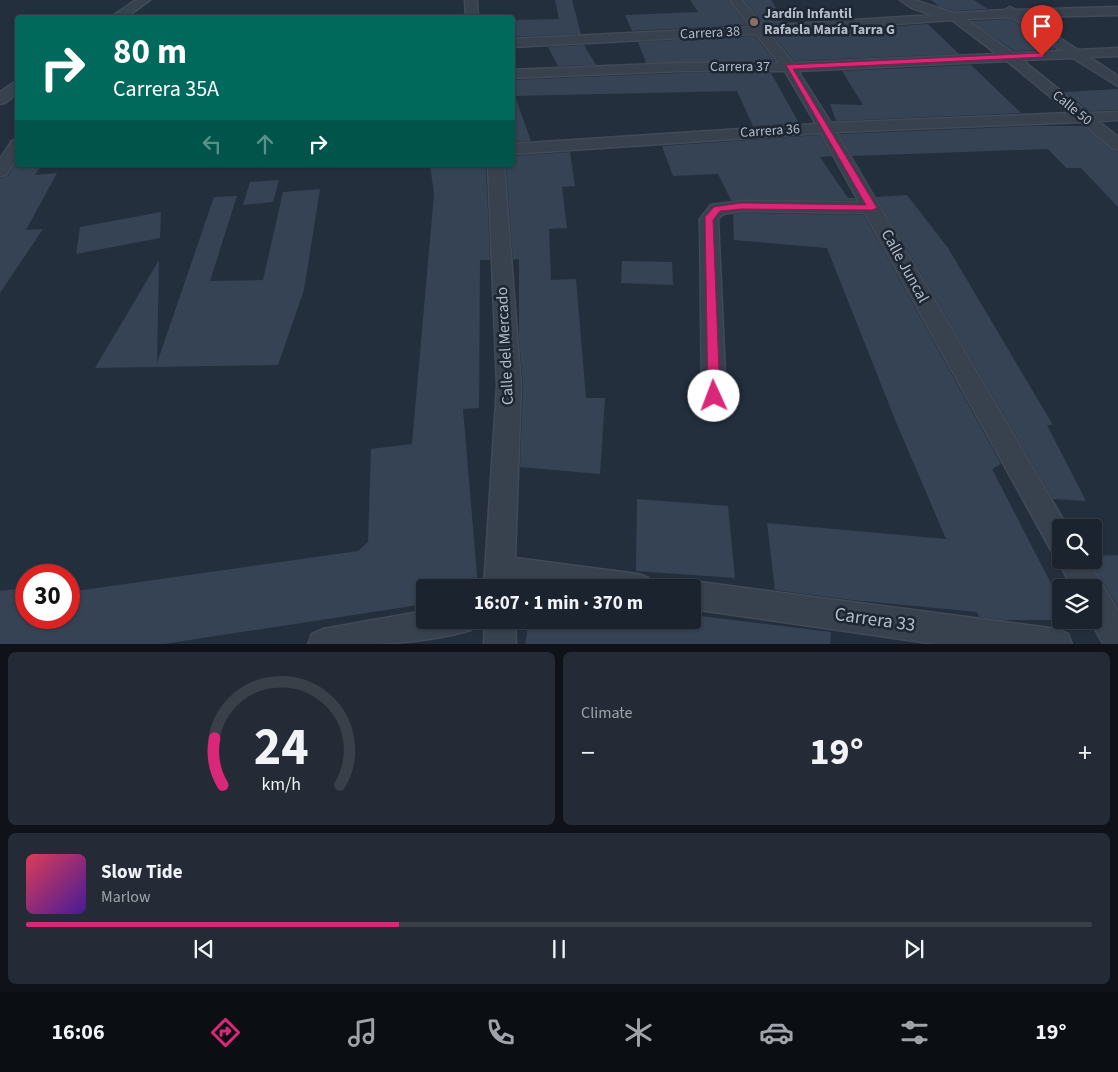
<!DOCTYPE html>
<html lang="en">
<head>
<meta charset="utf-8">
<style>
  :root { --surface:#1b232e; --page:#242b36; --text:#f1f3f6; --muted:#a0a4aa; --line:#39404a; --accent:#db2777 }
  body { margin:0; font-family:"Source Sans 3",sans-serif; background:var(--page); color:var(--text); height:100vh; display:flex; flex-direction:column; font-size:19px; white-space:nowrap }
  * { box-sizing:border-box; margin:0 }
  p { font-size:16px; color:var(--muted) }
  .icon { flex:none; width:28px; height:28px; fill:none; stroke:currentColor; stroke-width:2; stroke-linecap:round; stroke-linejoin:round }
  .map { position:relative; height:644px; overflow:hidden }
  .details { display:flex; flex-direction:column; gap:8px; padding:8px; background:#0f1319; flex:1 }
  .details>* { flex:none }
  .top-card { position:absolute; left:15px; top:15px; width:500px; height:152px; border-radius:5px; box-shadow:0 1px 4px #0004,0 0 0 1px var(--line); background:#00695c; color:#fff; overflow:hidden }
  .controls { position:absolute; left:1052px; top:519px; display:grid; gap:10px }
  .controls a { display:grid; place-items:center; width:50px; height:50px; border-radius:5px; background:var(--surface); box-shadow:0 1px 4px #0004,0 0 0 1px var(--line); font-size:25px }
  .speed { position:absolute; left:15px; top:564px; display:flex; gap:10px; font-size:25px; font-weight:700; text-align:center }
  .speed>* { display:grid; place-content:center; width:65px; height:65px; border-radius:50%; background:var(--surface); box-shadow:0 1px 4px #0004,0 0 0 1px var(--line); line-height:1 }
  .speed .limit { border:8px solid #d22; background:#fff; color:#111 }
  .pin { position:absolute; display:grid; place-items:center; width:42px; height:42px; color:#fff; margin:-51px -21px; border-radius:50% 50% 50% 0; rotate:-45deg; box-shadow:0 0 5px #0007 }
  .pin .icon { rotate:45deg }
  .me { position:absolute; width:55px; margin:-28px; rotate:358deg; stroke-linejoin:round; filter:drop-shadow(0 0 4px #0008) }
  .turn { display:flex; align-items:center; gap:18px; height:105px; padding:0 15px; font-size:22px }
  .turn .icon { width:65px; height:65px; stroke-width:2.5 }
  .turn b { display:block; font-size:35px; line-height:42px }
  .lanes { display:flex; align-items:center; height:48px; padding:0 15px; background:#0003; justify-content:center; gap:25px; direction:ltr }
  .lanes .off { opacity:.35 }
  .big { font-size:38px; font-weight:700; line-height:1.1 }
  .details .widget { flex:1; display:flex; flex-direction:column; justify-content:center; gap:8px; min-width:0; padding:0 18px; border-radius:8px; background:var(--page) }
  .details .dial { align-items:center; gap:0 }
  .dial svg { height:130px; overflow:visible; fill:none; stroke:var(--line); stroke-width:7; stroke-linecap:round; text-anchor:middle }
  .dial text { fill:var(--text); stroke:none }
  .song { display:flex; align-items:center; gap:15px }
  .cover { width:60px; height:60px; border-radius:8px; background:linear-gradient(135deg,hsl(350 70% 55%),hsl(260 70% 35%)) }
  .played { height:5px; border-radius:2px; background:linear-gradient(90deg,var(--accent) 35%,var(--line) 35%) }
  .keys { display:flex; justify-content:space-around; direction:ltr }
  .heat { display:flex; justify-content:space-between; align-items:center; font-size:28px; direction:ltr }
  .details .tiles { flex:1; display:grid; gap:8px; grid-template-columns:1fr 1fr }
  .widget:last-child { grid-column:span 2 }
  .trip { position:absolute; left:416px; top:579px; width:285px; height:50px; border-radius:5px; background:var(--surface); box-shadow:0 1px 4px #0004,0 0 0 1px var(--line); font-weight:700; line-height:50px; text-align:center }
  .menu { display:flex; height:80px; justify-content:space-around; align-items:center; background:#0b0e12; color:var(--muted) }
  .menu .icon { width:35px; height:35px }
  .menu .selected { color:var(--accent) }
  .menu b { font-size:22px; color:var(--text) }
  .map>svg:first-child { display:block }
</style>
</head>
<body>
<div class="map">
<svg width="1118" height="645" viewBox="0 0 1118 645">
  <rect width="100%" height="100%" fill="#242f3e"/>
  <g fill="#364354">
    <polygon points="555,0 572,0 581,34 512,37 512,20 559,19"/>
    <polygon points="690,0 728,0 747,25 632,31 625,15 698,12"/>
    <polygon points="744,0 771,0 785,23 764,24"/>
    <polygon points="931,0 974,0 988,9 954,11 940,7"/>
    <polygon points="1010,19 1012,20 1055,49 1014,51 971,21"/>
    <polygon points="928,24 959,54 794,61 773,35"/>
    <polygon points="755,36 775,61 646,63 638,42"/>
    <polygon points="584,45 596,65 558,66 548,47"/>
    <polygon points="971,65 1021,113 836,121 830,104 863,105 842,71"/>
    <polygon points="681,73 771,73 799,123 753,126 737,91 512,96 512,80"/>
    <polygon points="1118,89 1118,110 1089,111 1065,92"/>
    <polygon points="515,96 531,141 512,142 512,97"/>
    <polygon points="1036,126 1083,126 1111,149 1118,152 1118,207 1081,168 1066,168 1048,149 852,156 839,134"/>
    <polygon points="820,135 832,156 820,157 848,198 855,198 856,200 731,200 718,174 673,176 662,146"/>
    <polygon points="570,152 575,186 562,187 567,228 549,229 551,280 576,279 586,398 605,398 600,474 520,467 523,386 519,337 519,259 513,260 506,165 512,165 512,156"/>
    <polygon points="15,165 41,165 35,175 57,173 26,230 43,229 0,293 0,178 8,176"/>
    <polygon points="430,165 486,165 490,260 480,260 479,408 463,409 478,588 425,588 425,604 157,645 0,645 0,591 26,588 26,618 69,618 69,592 358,551 368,542 371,449 412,444 434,194"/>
    <polygon points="279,180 273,202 243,205 250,182"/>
    <polygon points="320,189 304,290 278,365 95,368 159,260 157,363 214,197 237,196 210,281 263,280 283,192"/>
    <polygon points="907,195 948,248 1053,425 1047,425 1086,501 1053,499 876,197"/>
    <polygon points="161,212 160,238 76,254 80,227"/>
    <polygon points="741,213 864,215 1001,464 992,469 1061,603 1061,620 1002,620 979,617 977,612 852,600 775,590 767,523 946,539 896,422 827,248 734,240 733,214"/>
    <polygon points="622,261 672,262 673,285 621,283"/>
    <polygon points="637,499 728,506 735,578 636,571"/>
    <polygon points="1118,555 1118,607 1090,560 1094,560 1094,556"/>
    <polygon points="692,615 831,632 830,645 525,645 529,620 692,620"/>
  </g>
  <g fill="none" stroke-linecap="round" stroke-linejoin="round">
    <defs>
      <g id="street">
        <polygon points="136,0 150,0 125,18 110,18"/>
        <polygon points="465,0 477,0 478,18 466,18"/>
        <path d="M730,0H742L763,26L933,15L912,8L900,0H914L954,13L1005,10L1010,7L1016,10L1118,7V15L1027,17L1078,50L1118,48V56L1089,57L1118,76V86L1073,58L1022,60L1088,113L1118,112V120L1098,121L1118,137V150L1112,148L1081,122L836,132L1068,528H1061V560H1088L1118,611V645H1104L1090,620H1094V588H1072L1058,560L1061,553L1051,550L865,213L741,211L723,214L718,219L726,396L722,402L714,405L706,402L702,396L700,219L711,205L741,201L859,202L821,133L512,154V144L816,124L785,71H681L512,78V70L681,63H779L756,34L512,47V39L751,27ZM1011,17L1062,51L1013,53L966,19ZM952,20L997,54L793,63L769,33ZM1007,61L1070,113L831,123L798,71Z"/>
        <polygon points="18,80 18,92 5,103 0,104 0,92"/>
        <polygon points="18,139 18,157 6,175 0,176 0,159 12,141"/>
        <polygon points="488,165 504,165 521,386 515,558 638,574 648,578 652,588 536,588 514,584 514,588 484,588 497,386"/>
        <polygon points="692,581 1057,629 1068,634 1072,645 943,645 692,609 692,588 680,588"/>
        <path d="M425,611V620H475L471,630C420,645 361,645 308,645L312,634L323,629Z"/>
        <polygon points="485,620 515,620 516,645 484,645"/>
      </g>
    </defs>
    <use href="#street" stroke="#414a57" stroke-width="3"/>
    <use href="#street" fill="#38414e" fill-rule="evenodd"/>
  </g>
  <polygon fill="#db2777" stroke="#8e194d" points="1042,53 1044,57 793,69 877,208 872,210 741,209 720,211 713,220 720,396 714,401 710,400 708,396 705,217 714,207 741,203 866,205 786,65"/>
  <circle fill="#8d6e63" stroke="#1d2633" stroke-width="2" cx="754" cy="22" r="5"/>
  <g text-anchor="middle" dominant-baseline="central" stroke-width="5" stroke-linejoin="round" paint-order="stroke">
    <g font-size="14" font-weight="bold" fill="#b4bcc9" stroke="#1d2633" text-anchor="start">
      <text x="764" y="14">Jardín Infantil<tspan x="764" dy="16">Rafaela María Tarra G</tspan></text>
    </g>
    <g font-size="14" fill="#b4bcc9" stroke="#1d2633">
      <text transform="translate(710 33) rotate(-3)">Carrera 38</text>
      <text x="740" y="67">Carrera 37</text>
      <text transform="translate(1072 108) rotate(39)">Calle 50</text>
      <text transform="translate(770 131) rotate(-4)">Carrera 36</text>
    </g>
    <g font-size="16" fill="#b4bcc9" stroke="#1d2633">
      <text transform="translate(905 266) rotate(61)">Calle Juncal</text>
      <text transform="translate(505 346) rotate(-93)">Calle del Mercado</text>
    </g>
    <g font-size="19" fill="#b4bcc9" stroke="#1d2633">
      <text transform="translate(875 620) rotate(8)">Carrera 33</text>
    </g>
  </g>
</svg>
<div class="controls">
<a><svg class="icon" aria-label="search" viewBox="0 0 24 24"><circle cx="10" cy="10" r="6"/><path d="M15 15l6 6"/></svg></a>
<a><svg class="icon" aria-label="layers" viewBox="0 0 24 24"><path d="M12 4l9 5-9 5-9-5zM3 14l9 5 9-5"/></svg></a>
</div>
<div class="speed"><div class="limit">30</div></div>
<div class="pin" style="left:1042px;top:56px;background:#d93025"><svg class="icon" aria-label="arrive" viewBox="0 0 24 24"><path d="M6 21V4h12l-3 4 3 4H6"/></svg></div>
<svg class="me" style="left:714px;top:396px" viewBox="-20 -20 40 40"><circle r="19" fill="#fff"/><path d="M0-13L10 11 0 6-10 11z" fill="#db2777"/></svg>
<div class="trip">16:07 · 1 min · 370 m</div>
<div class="top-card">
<div class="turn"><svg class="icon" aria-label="right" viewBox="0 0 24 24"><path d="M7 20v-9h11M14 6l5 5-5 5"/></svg><div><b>80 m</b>Carrera 35A</div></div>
<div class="lanes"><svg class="icon off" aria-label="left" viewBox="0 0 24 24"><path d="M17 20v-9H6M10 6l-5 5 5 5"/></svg><svg class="icon off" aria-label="ahead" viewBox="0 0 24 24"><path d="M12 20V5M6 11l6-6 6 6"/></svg><svg class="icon" aria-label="right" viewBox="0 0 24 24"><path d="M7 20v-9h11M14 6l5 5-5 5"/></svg></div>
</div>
</div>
<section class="details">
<div class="tiles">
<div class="widget dial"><svg viewBox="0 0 100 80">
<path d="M14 69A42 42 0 1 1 86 69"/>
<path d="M14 69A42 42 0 0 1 9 40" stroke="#db2777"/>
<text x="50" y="56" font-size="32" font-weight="700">24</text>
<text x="50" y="72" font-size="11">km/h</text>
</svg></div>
<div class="widget"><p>Climate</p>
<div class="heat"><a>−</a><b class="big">19°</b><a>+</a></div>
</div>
<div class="widget">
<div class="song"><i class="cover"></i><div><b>Slow Tide</b><p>Marlow</p></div></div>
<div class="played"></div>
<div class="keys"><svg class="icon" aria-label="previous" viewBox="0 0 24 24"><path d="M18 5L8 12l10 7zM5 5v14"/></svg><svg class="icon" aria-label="pause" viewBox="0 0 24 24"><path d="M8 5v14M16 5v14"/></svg><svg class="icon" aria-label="next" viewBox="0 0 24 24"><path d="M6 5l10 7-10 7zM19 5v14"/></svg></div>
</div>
</div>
</section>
<nav class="menu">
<b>16:06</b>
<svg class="icon selected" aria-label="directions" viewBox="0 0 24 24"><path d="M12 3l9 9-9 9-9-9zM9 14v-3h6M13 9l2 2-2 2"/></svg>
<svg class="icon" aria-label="music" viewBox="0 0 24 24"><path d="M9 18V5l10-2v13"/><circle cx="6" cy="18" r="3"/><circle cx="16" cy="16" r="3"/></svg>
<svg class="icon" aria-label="phone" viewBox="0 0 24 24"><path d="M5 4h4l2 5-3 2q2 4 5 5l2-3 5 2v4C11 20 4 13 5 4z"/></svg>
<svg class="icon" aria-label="climate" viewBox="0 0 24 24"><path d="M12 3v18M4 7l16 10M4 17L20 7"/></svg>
<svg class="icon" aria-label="car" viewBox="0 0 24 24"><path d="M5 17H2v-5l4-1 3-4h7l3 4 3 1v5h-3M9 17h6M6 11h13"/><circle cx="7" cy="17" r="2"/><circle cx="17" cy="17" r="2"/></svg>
<svg class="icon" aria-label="filters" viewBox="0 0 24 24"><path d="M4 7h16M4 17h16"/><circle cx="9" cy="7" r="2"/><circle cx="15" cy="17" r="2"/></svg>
<b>19°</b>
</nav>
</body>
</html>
